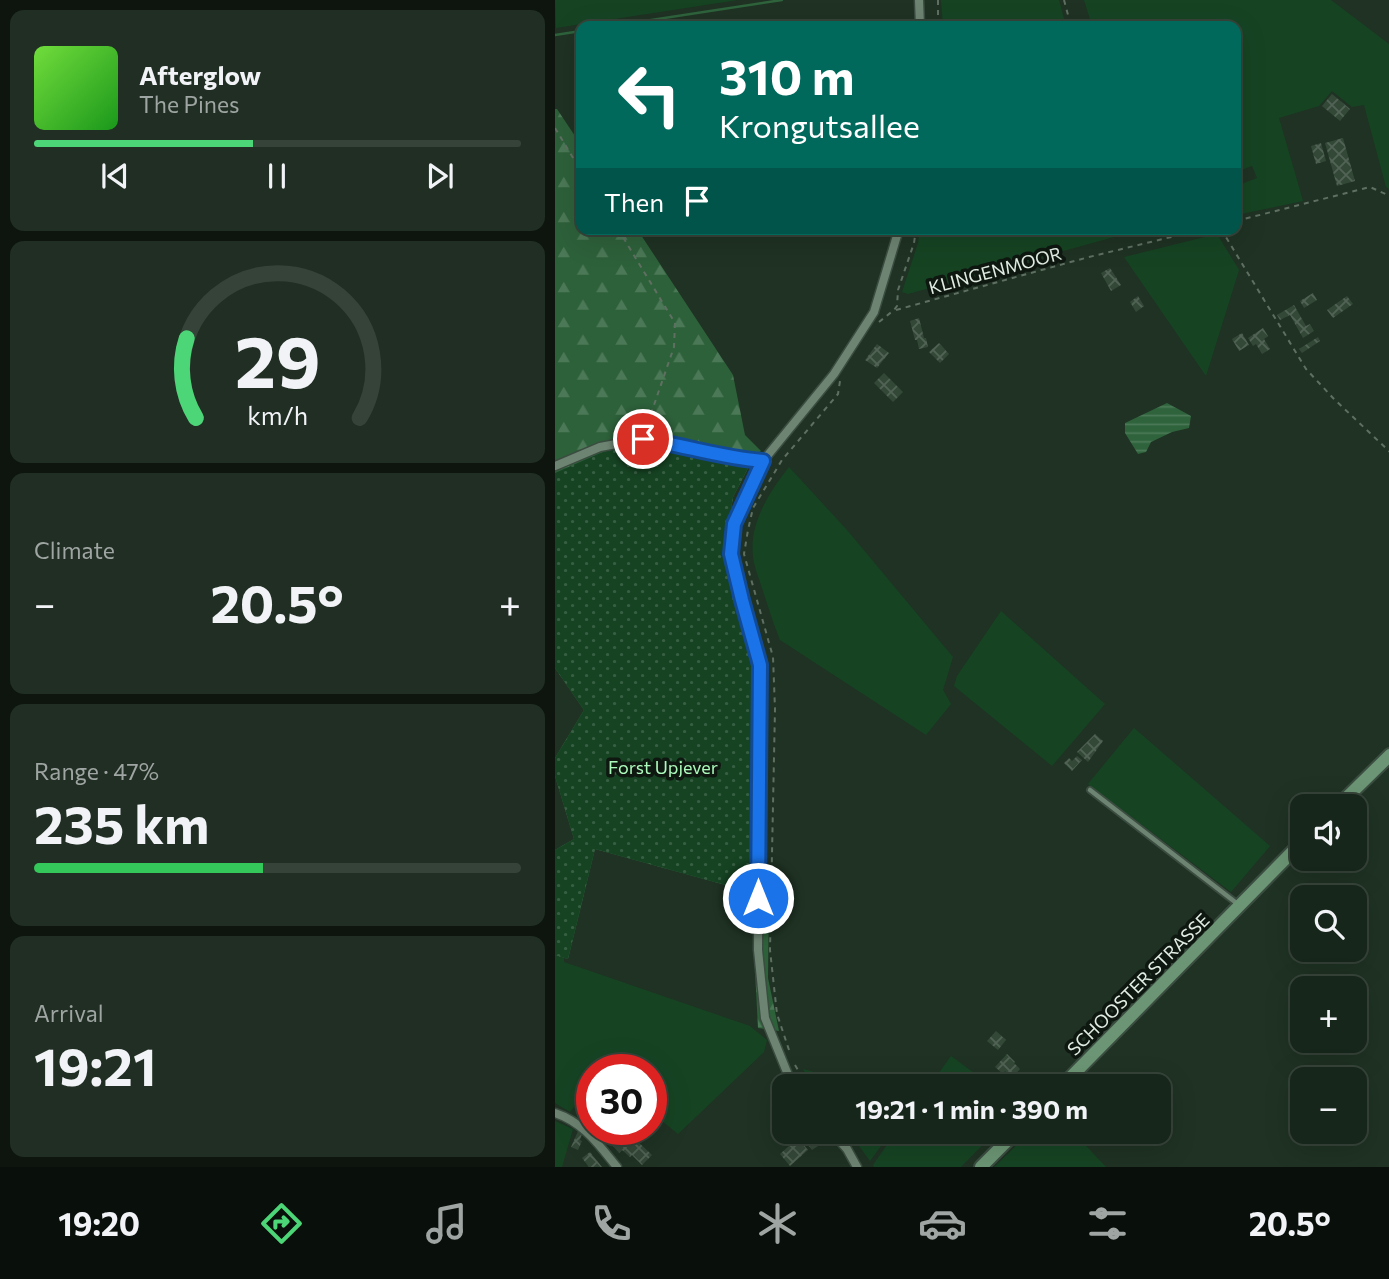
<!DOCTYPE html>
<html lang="en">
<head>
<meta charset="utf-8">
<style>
  :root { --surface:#17261a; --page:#202e23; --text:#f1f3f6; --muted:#9ea5a2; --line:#364339; --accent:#4cd677 }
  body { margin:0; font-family:Commissioner,sans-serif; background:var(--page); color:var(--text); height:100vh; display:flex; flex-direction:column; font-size:26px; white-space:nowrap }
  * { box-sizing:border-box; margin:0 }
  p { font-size:23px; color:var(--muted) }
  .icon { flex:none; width:38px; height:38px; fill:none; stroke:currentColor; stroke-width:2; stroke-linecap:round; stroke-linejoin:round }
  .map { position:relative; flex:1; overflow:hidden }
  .drawer { display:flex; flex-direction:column; gap:10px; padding:10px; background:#0d150e; width:555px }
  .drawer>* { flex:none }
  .guide { position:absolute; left:21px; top:21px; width:665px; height:214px; border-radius:14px; box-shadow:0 7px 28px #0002,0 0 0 2px var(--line); background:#00695c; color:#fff; overflow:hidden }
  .tools { position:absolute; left:735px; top:794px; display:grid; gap:14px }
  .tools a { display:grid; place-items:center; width:77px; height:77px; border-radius:14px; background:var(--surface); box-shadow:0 7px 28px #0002,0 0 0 2px var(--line); font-size:35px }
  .speed { position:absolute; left:21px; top:1054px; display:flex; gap:14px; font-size:35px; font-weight:700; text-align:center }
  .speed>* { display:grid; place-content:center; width:91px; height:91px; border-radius:50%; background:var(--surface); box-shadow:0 7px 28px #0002,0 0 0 2px var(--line); line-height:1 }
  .speed .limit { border:10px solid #d22; background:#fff; color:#111 }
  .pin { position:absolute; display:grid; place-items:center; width:60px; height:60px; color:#fff; margin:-30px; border:4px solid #fff; border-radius:50%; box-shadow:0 2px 7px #0007 }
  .me { position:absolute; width:77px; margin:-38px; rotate:0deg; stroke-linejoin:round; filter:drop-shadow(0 0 5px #0008) }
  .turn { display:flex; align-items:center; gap:24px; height:147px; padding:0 28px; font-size:32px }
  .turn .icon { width:91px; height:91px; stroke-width:2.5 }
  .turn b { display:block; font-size:49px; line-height:60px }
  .then { display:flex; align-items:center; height:66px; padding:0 28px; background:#0003; gap:14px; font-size:26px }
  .big { font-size:52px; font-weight:700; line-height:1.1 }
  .drawer .tile { flex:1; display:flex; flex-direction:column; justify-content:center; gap:10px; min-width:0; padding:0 24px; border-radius:14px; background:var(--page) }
  .drawer .dial { align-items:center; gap:0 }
  .dial svg { height:182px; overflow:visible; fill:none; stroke:var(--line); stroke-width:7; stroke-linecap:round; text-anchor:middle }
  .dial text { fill:var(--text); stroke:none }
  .song { display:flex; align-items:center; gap:21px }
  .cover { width:84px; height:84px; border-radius:10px; background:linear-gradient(135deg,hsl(100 70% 55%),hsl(120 70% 35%)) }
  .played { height:7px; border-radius:4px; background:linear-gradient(90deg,var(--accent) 45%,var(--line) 45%) }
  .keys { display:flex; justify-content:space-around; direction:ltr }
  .heat { display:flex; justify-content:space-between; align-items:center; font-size:38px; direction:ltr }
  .charge { height:10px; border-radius:5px; background:linear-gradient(90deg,#34c759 47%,var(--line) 0) }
  .trip { position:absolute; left:217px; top:1074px; width:399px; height:70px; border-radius:14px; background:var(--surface); box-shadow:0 7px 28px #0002,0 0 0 2px var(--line); font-weight:700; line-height:70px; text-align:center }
  .dock { display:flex; height:112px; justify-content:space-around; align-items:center; background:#090f0a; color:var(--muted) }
  .dock .icon { width:49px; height:49px }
  .dock .active { color:var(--accent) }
  .dock b { font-size:32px; color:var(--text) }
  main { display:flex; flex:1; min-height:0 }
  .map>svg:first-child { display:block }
</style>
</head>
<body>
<main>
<section class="drawer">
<div class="tile">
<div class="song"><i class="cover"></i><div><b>Afterglow</b><p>The Pines</p></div></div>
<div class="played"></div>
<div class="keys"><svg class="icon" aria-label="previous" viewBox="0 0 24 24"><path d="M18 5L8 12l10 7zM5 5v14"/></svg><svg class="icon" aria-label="pause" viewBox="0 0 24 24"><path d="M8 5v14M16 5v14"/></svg><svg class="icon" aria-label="next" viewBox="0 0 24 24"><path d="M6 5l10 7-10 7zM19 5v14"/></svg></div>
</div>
<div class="tile dial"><svg viewBox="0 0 100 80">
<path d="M14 69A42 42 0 1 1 86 69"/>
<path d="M14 69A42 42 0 0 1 10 34" stroke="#4cd677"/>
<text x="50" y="56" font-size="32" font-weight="700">29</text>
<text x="50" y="72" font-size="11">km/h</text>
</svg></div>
<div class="tile"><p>Climate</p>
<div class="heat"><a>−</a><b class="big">20.5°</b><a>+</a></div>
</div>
<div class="tile"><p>Range · 47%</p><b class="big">235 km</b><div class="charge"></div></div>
<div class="tile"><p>Arrival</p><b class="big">19:21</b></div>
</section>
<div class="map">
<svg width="835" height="1167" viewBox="0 0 835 1167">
  <defs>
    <pattern id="forest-firs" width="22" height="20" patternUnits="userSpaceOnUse" patternTransform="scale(1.75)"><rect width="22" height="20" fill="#2d613a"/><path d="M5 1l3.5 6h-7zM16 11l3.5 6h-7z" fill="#4b7856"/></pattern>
    <pattern id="park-dots" width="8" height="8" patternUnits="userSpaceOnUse" patternTransform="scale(1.75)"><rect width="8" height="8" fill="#164423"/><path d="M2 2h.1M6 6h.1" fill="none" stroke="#385f43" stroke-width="1.8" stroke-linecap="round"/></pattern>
    <pattern id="water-rules" width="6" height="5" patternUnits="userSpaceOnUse" patternTransform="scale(1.75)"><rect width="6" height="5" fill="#2e633c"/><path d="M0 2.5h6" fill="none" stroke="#4c7a58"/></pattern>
    <pattern id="building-cross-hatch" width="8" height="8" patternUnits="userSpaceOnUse" patternTransform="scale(1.75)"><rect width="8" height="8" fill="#344838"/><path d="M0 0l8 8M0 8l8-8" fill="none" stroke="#516355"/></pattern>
  </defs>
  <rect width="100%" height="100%" fill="#1f3223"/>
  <g fill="#164423">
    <polygon points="0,0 183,0 1,28"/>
    <polygon points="386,0 504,0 511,26 388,26"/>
    <polygon points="529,0 776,0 834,44 834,189 831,187 809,105 797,107 777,91 764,106 724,118 748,201 681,215 681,186 702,178 697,166 681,172 681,26 537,26"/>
    <polygon points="365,229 588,229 353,294 347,292 363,243"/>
    <polygon points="662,234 684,270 651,376 569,257"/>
    <path d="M234,467L292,530L398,657L388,690L396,704L371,735L225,640C218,623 213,606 207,588C204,578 199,567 198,556C194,523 215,491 234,467Z"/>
    <polygon points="446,611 550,704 497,766 399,686 402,676"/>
    <polygon points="579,728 715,846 676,892 533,784"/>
    <polygon points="0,955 9,958 9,962 195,1026 212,1040 209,1052 123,1134 96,1112 96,1069 37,1069 37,1084 15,1112 0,1103"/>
    <polygon points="396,1056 438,1087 374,1087"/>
    <polygon points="248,1069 314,1087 258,1087"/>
    <polygon points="0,1121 18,1129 7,1167 0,1167"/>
    <polygon points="294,1132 336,1132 315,1161"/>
    <polygon points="341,1132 440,1132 406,1167 319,1167 318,1165"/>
    <polygon points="475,1132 518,1132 551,1167 439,1167"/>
  </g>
  <polygon fill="url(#forest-firs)" points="0,109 2,109 26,145 26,229 82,229 178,375 190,435 206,451 200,455 178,497 169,555 198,665 214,893 213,978 224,1031 203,1028 196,892 40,849 13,959 0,955 0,850 19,839 0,776 0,758 29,710 0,668"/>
  <polygon fill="url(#park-dots)" points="87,443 194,466 178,497 169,555 198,665 214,893 196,892 40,849 13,959 0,955 0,850 19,839 0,776 0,758 29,710 0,668 0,473 59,447"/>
  <polygon fill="url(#water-rules)" points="612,403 636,416 634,428 617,432 596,442 591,452 583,454 570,433 570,423"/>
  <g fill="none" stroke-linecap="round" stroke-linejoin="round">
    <g stroke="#2e633c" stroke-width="2.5">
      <polyline points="57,26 227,0"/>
      <polyline points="0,35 26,31"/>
    </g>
  </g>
  <g fill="url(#building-cross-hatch)">
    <polygon points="777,94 795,109 785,121 767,106"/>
    <polygon points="788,138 800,181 782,186 770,143"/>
    <polygon points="766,143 771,161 761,164 756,146"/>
    <polygon points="555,268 566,285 556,291 546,273"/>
    <polygon points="758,293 762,300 749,308 745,301"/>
    <polygon points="583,296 589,306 581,312 575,302"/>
    <polygon points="792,296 798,304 778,318 772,310"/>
    <polygon points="739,305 751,326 755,324 759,331 748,338 735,315 725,320 722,315"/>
    <polygon points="364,318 369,338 371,338 373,347 364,349 362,340 360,340 355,321"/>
    <polygon points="708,328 713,336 709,339 715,349 707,354 701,344 698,346 693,338"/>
    <polygon points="687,333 694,345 684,351 677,339"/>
    <polygon points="763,337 765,341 747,353 744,349"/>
    <polygon points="384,343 394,354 385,363 374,352"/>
    <polygon points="322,344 334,353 322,368 310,360"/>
    <polygon points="329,373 348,392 338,402 319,383"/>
    <polygon points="540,734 548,741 533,762 522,752"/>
    <polygon points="522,756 527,760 517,771 509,763 514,758 517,761"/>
    <polygon points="441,1031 451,1040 443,1050 432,1041"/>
    <polygon points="452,1054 460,1062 459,1063 465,1069 457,1078 450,1071 448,1074 440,1067"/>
    <polygon points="24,1129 28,1131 25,1140 27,1141 23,1150 16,1147"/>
    <polygon points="63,1129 75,1129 68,1136 62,1130"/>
    <polygon points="56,1133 71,1144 78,1137 97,1155 87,1165 77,1155 75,1157 67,1150 64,1153 51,1138"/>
    <polygon points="258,1134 266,1144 257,1150 249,1140"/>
    <polygon points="243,1138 253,1150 235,1166 225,1154"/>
    <polygon points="35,1152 47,1167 34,1167 27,1158"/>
  </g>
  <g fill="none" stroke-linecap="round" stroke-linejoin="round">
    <defs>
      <polyline id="lane" points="535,790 684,905"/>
      <g id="street">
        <polyline points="364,0 365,26"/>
        <polyline points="0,466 45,447 88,439 112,442 183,460 208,461"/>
        <polyline points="240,1087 236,1082 210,1018 203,950 205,665 187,600 176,554 179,524 208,461 279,374 319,312 344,229"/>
        <path d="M0,1113C28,1122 44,1145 62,1167"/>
        <polyline points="277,1132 292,1149 302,1167"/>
      </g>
      <g id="secondary">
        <polyline points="782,807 835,755"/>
        <polyline points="506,1087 747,842"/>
        <polyline points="426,1167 461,1132"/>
      </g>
    </defs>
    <use href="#lane" stroke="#3b4d40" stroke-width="8"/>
    <use href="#street" stroke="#3b4d40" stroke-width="11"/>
    <use href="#secondary" stroke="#3b4d40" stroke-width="16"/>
    <g stroke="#5f7062" stroke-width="2" stroke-dasharray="5 5" stroke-linecap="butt">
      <polyline points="383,0 383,26"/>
      <polyline points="509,0 516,26"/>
      <polyline points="0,128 26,171"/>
      <polyline points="681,221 815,187 835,196"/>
      <polyline points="63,229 120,323 119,347 90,431"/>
      <polyline points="666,229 751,369 779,399 835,452"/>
      <polyline points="341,310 534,257 649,229"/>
      <polyline points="324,322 339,310 342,306 343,290 359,243 361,229"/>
      <polyline points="234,1050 222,1014 215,950 220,709 218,657 189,554 193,530 198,508 227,460 283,394 285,381"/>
      <polyline points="240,1065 253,1087"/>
    </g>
    <use href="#lane" stroke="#6e8472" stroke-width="4.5"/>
    <use href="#street" stroke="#6e8472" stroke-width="8"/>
    <use href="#secondary" stroke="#6b9574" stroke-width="12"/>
  </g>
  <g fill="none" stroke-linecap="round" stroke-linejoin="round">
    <defs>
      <path id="route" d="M88,439C128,445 167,458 208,461L179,524L176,554L187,600L205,665L203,898"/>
    </defs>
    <use href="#route" stroke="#114b97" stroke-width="18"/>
    <use href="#route" stroke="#1a73e8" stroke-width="12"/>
  </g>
  <g text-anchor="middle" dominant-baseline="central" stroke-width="7" stroke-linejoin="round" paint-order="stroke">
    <g font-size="18" fill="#e1ede3" stroke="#0f1711">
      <text transform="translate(440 270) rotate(-15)">KLINGENMOOR</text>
      <text transform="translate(583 984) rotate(-45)">SCHOOSTER STRASSE</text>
    </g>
    <g font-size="18" fill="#abfabb" stroke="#0f1711">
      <text x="108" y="767">Forst Upjever</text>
    </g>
  </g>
</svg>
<div class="tools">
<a><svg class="icon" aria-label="sound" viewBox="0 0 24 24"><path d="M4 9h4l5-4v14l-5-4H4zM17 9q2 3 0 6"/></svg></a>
<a><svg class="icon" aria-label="search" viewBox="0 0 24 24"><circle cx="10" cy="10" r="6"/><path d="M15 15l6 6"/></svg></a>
<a>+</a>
<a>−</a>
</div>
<div class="speed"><div class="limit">30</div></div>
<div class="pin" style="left:88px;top:439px;background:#d93025"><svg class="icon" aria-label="arrive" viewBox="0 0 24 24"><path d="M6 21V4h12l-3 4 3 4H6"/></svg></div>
<svg class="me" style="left:203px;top:898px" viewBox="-20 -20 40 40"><circle r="17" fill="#1a73e8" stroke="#fff" stroke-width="3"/><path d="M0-11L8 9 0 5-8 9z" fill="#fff"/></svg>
<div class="trip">19:21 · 1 min · 390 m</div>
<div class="guide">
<div class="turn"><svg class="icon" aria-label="left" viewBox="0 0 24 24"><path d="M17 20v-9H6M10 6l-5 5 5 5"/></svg><div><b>310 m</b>Krongutsallee</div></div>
<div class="then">Then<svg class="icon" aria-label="arrive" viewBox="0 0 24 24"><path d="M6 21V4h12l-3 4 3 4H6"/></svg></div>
</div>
</div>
</main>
<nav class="dock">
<b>19:20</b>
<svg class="icon active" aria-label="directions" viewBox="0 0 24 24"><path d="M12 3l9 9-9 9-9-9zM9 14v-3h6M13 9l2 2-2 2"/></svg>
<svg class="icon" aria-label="music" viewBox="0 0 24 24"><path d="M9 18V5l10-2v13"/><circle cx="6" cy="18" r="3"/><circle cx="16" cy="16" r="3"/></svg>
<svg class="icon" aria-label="phone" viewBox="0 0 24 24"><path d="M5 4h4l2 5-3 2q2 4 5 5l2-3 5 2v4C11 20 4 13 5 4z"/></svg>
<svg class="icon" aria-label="climate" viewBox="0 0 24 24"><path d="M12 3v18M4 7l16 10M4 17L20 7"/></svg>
<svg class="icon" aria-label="car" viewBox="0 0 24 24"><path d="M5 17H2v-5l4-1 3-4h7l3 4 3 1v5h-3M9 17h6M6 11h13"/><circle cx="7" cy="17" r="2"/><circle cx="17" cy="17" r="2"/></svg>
<svg class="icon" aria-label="filters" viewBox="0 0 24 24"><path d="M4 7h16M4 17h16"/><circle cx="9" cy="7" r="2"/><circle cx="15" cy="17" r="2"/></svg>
<b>20.5°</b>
</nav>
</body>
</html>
